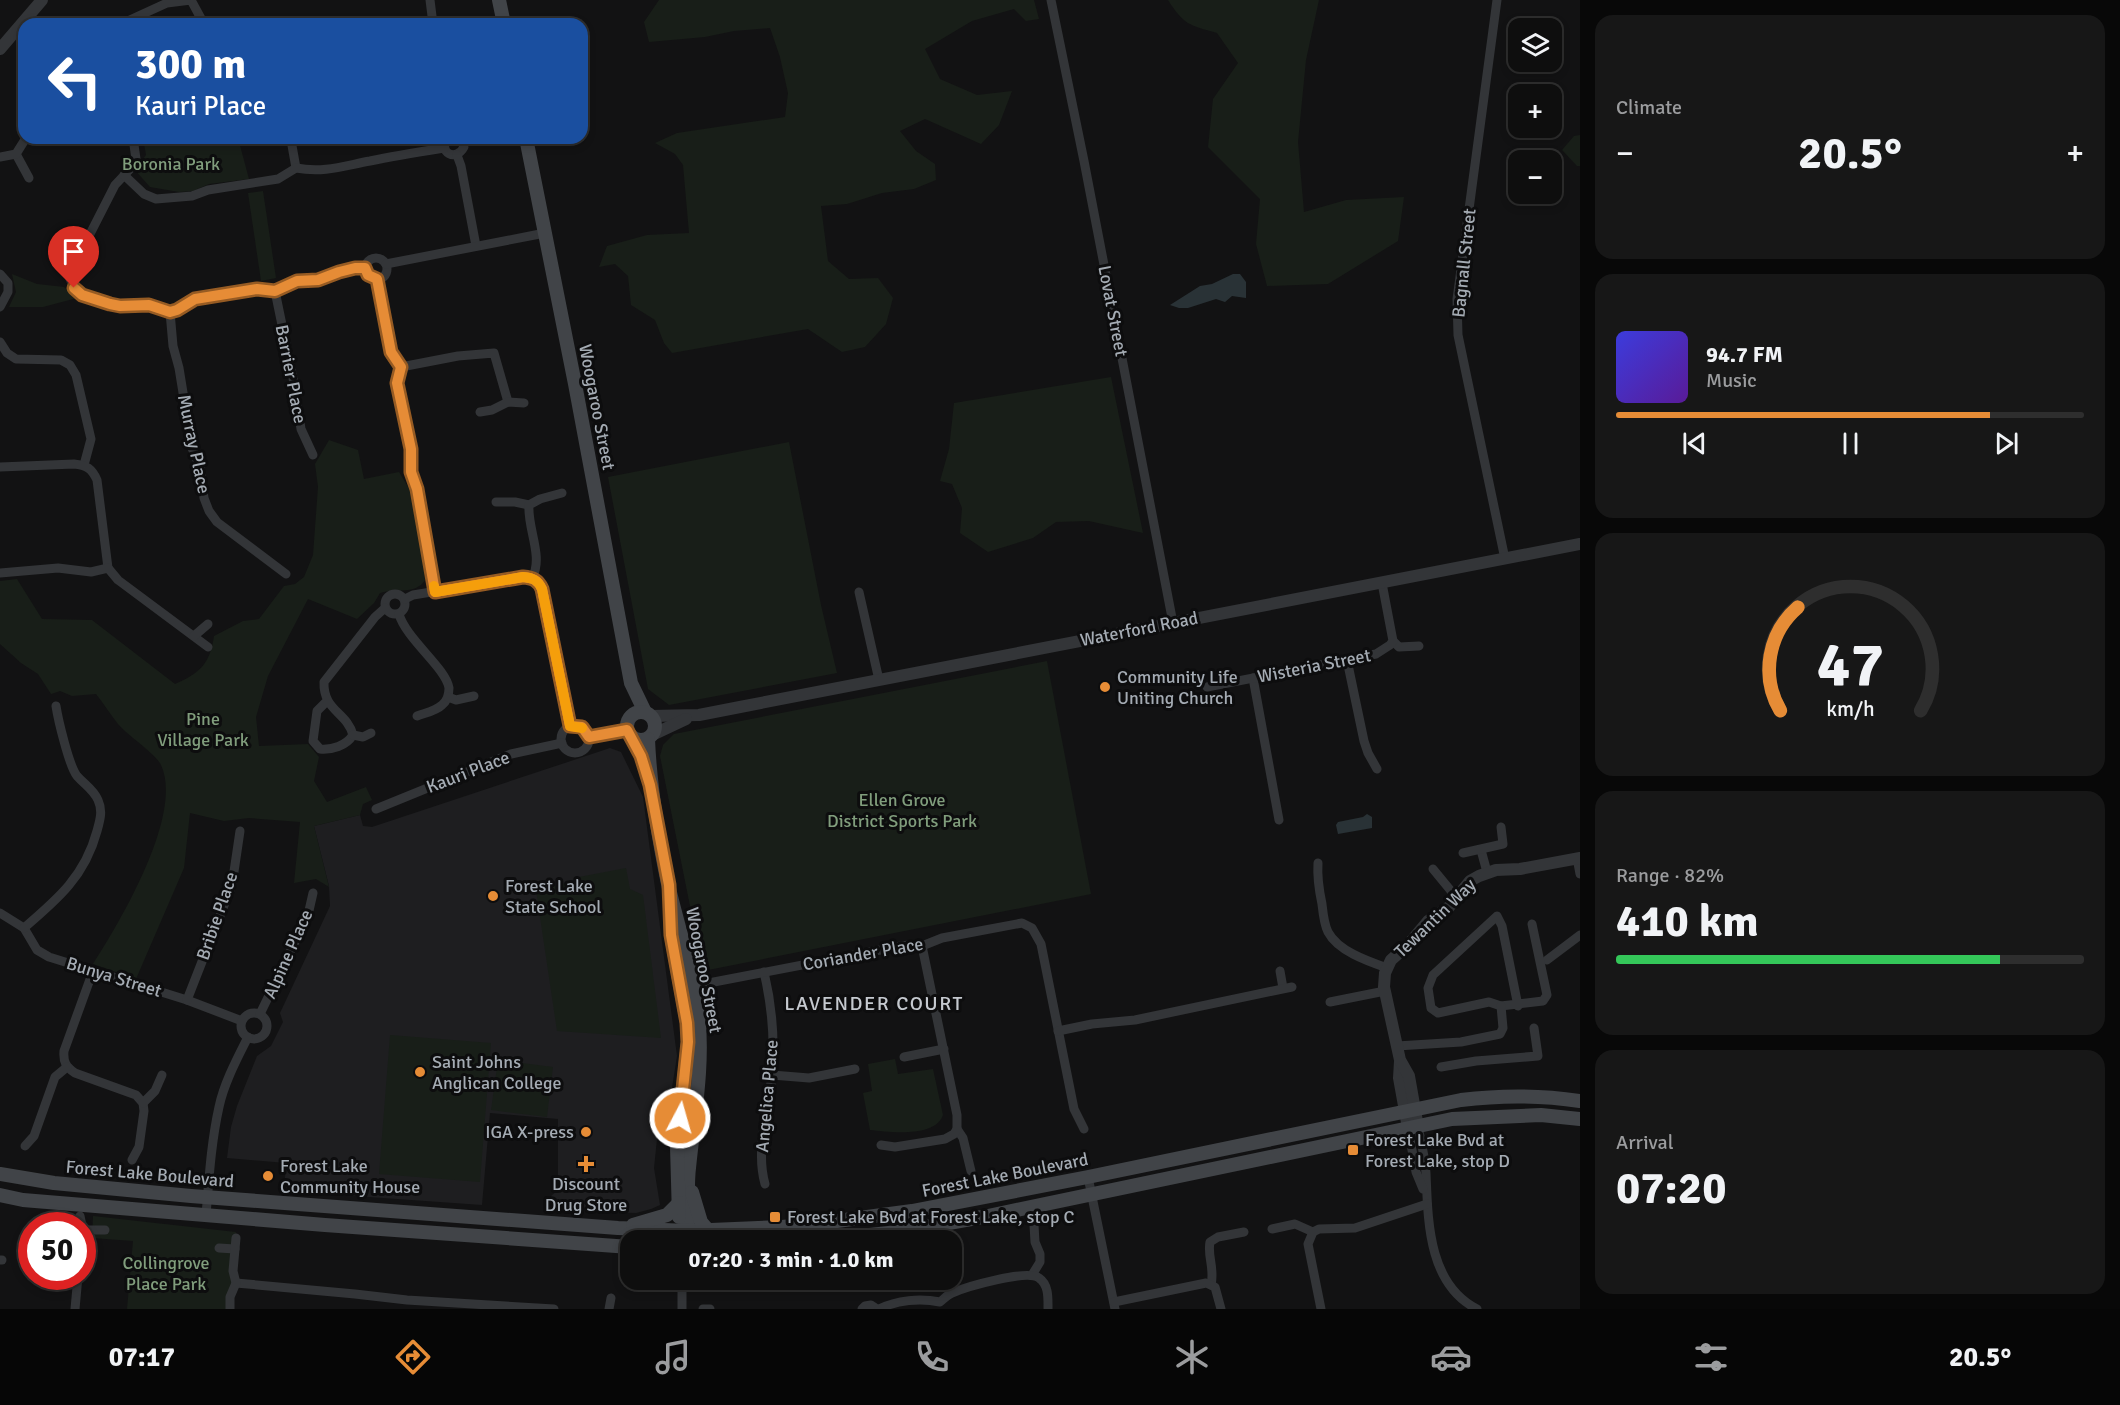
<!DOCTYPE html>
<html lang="en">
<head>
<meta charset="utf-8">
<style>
  :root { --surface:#0e0e0e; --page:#171717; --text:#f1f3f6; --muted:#9b9c9e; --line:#2e2e2e; --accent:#e68c36 }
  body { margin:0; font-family:Signika,sans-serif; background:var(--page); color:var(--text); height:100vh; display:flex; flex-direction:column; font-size:22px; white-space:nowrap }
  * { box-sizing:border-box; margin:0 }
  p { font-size:20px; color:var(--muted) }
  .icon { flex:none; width:33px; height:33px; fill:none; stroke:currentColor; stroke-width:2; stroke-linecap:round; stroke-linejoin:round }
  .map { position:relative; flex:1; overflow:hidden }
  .details { display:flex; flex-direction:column; gap:15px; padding:15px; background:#080808; width:540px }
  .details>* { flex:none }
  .banner { position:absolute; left:18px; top:18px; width:570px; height:126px; border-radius:18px; box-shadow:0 3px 9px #0003,0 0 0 2px var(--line); background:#1a4fa0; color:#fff; overflow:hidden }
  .buttons { position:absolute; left:1508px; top:18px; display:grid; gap:12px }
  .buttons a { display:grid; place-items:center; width:54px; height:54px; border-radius:12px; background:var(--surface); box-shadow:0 3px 9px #0003,0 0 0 2px var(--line); font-size:30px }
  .speed { position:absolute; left:18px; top:1212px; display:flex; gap:12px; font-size:30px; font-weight:700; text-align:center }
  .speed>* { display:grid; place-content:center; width:78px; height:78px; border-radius:50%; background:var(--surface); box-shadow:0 3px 9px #0003,0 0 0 2px var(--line); line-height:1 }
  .speed .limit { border:9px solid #d22; background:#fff; color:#111 }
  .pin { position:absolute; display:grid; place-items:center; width:51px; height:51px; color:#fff; margin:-62px -26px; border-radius:50% 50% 50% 0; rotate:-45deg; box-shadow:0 0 6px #0007 }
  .pin .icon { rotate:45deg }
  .me { position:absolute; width:66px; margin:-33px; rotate:6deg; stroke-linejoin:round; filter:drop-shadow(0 0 4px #0008) }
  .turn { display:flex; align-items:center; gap:21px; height:126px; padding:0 18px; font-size:27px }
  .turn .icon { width:78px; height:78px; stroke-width:2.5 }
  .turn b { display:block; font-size:42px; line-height:51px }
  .big { font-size:45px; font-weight:700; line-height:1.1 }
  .details .widget { flex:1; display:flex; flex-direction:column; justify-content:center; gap:9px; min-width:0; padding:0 21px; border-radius:18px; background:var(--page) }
  .details .dial { align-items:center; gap:0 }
  .dial svg { height:156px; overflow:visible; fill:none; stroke:var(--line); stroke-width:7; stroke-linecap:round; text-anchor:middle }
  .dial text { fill:var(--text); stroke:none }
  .song { display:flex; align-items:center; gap:18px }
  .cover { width:72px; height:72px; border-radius:9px; background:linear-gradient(135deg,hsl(240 70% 55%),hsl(270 70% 35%)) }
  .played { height:6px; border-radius:3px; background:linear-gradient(90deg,var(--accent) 80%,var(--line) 80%) }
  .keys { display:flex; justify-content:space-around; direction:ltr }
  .heat { display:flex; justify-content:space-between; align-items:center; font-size:33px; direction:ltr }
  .charge { height:9px; border-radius:4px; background:linear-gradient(90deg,#34c759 82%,var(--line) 0) }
  .trip { position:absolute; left:620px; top:1230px; width:342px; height:60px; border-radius:18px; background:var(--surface); box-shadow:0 3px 9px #0003,0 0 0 2px var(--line); font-weight:700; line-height:60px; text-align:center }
  .tabs { display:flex; height:96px; justify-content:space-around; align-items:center; background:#060606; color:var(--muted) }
  .tabs .icon { width:42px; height:42px }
  .tabs .on { color:var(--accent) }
  .tabs b { font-size:27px; color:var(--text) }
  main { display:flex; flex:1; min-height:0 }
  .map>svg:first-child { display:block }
</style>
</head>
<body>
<main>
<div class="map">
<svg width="1580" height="1309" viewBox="0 0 1580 1309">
  <rect width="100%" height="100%" fill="#121213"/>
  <polygon fill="#1e1e20" points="610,748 621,752 643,797 677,1056 666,1126 657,1139 654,1168 660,1205 651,1209 636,1213 544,1210 544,1202 558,1190 558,1119 490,1113 482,1205 284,1191 286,1163 227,1158 231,1127 237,1106 257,1056 271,1046 283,1022 280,1013 330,906 329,886 314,826 360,815 363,826 372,827"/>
  <g fill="#181e18">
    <polygon points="659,0 1034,0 1039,19 1026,21 1014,9 972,21 925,49 940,79 977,95 1012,91 999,125 981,144 925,119 900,131 916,151 935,164 936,180 914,189 882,193 847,204 821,206 828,261 849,279 878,278 893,298 886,324 865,347 842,352 808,329 672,353 664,343 655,320 631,305 628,276 615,264 599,267 607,246 647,235 689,233 683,165 675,154 655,143 677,133 785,117 788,93 780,57 770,28 734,31 705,37 649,42 644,22"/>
    <path d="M1168,0H1319L1306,60L1298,142L1304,212L1346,200L1404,197L1398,241L1328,284L1267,286L1256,244L1260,199L1208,147L1213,99L1238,63L1217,33C1189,25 1184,25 1168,0Z"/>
    <polygon points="1580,135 1580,166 1577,166 1562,150 1574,136"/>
    <polygon points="143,138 238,138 249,179 209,184 193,191 179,192 150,187 135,170 146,155"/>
    <polygon points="263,191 276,278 261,281 248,193"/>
    <polygon points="12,274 37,284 64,287 77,298 43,307 9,307 16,292"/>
    <polygon points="1111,377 1143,533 1089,521 1056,522 1033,538 988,552 960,533 962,508 952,484 940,481 949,449 954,403"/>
    <path d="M329,440L358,450L364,479L399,472L416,500L425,580C416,595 396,588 380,593L374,603L357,619L308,599L268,676L256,717L259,746L308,744L319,757L314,781L327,802L366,787L372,800L363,804L360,815L314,826L329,887L316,879L294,883L300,822L249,818L224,821L190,813L184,868L136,979L93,964C120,922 184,814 161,765C156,754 127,735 118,724C110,714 104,704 96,694L72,696L60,691L51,694L38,674L21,663L0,644V581L17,579L42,619L92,620L175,684C200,673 210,664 214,636L243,621L259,619L284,586L295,584L304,577L313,555L318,487L315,464Z"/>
    <polygon points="789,442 821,605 837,673 669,705 648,689 608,477"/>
    <polygon points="1047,661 1091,894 703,971 660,756 663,745 674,734"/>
    <polygon points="626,868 630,889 643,895 661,1038 557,1031 536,890 579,880 579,877"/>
    <polygon points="390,1035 491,1043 480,1182 379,1174"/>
    <path d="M895,1059L898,1074L933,1069L943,1115C935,1138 890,1132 870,1130L863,1093L872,1091L868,1064Z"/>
    <polygon points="498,1060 553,1067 547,1117 491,1110"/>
    <polygon points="93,1216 236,1232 230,1309 127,1309 133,1241 92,1238"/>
  </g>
  <g fill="#293236">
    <polygon points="1233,274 1240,274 1246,282 1246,298 1232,296 1225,302 1216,299 1188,308 1179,308 1170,305 1200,286 1212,284"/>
    <polygon points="1367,814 1372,817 1372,828 1338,834 1336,825 1338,822 1363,817"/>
  </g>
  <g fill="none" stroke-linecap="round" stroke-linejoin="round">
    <g stroke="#333538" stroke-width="9">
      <polyline points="430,0 433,24"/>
      <polyline points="1051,0 1084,161 1173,623"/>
      <polyline points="1497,0 1457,299 1458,335 1505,559"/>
      <polyline points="121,24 167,3 191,0 204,24"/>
      <polyline points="133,138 136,159 132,167 115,185 90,234 77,251 72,264 70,279 74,288 83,295 120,306 149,305 170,312 177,310 195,299 257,289 275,291 297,281 318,280 339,272 355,268 365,268"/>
      <path d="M447,138C438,153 456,162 464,147L460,138"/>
      <polyline points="291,140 296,168"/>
      <polyline points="16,154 29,178"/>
      <polyline points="457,155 461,166 476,246"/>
      <polyline points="0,157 16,154 26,138"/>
      <path d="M124,175L144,194L156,199L192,196L208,190L278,179L296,168C324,173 343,166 370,161C394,156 419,152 444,148"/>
      <circle cx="376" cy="269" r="11"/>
      <polyline points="386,264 545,233"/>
      <polyline points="0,274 8,283 8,292 0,307"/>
      <polyline points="377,279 391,352 401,367 397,383 411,449 411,472 417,489 436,592"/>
      <polyline points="275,291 294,383 301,429 313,455"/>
      <polyline points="170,312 173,346 179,368 192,448 200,467 204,498 209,511 217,522 286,574"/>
      <polyline points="0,342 7,353 16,359 61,360 70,365 76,375 91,439 84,465"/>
      <polyline points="401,367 458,356 494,353 508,402"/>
      <polyline points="480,412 492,410 508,402 524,403"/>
      <path d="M0,467L74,464C87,465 92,469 97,480L108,568"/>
      <polyline points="496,502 515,502 529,505"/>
      <polyline points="0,573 58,568 91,572 108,568 118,580 208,647"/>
      <path d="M532,578C544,557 527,528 529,505L540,499L562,493"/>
      <polyline points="859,592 879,680"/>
      <circle cx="395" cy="604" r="10"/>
      <path d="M405,599L413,595L523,577C533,578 538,580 542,589L570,727"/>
      <path d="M399,614C406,639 446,668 449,688C449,694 447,701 442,705C436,711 425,713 417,716"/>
      <polyline points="194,636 208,624"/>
      <polyline points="1393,641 1399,647 1419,646"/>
      <polyline points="1347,660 1364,741 1368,753 1377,769"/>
      <polyline points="1253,678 1279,820"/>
      <polyline points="1207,687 1376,654 1390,645 1393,641 1382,583"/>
      <polyline points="448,697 456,700 474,696"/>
      <path d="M327,701L317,711L313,741L320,749C332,750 346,746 353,735C347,712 323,711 324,682L375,617L385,608"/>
      <circle cx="575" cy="739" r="14"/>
      <polyline points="353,735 363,737 371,733"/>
      <polyline points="589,737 627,730"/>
      <polyline points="376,809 511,754 562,743"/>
      <polyline points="1481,850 1487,872"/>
      <polyline points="1463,853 1503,844 1501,827"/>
      <polyline points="1577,858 1580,874"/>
      <path d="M1318,863C1317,878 1319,890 1322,904C1323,913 1324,924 1328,932C1338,951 1367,961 1387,968"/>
      <polyline points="1433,869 1456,897"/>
      <polyline points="0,913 24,928 37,950 49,957 187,1000 242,1021"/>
      <path d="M24,928C58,899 85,876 97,831C100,820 103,811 98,800C93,789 85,785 77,776C69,766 58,719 56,706"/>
      <polyline points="1547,960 1580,935"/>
      <path d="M93,971L64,1051C63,1062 66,1067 75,1073L136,1095L143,1103L144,1111L139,1147L132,1160"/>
      <polyline points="1280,971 1283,988"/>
      <path d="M764,972C772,1006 775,1039 772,1074C769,1110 755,1148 765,1184"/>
      <polyline points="693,986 901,946 909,945 922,946 942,938 1022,923 1032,928 1041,944 1074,1109 1084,1129"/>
      <polyline points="187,1000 232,885 240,831"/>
      <polyline points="1330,1002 1385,991"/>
      <polyline points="1518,1006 1502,926 1497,916 1433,975 1428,988 1431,1008 1438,1013 1489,1002 1501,1006 1543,1001 1547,995 1532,924"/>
      <circle cx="254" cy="1026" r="13"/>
      <polyline points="260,1014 308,915 313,893"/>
      <polyline points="1058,1031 1092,1024 1135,1020 1292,987"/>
      <polyline points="1397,1046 1461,1042 1500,1034 1503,1028 1501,1006"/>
      <polyline points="904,1057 944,1049"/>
      <polyline points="1441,1067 1476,1061 1538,1056 1534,1028"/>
      <polyline points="772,1075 809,1078 855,1069"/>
      <polyline points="143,1103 155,1091 162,1075"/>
      <path d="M1418,1127C1421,1141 1425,1157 1426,1173C1428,1221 1428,1284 1477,1309"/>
      <polyline points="1408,1128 1416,1172 1423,1189"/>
      <polyline points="957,1129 963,1138 971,1171"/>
      <polyline points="881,1145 895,1147 945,1139 954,1134 957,1129 957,1115 922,946"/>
      <polyline points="25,1146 34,1136 55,1077 67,1067"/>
      <polyline points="1088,1177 1115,1309"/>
      <path d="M206,1215C209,1179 211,1143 219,1107C224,1083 237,1059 248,1037"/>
      <polyline points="80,1216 82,1226"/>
      <polyline points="1272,1229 1295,1224 1313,1232"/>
      <polyline points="83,1230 105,1230"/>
      <polyline points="219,1248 235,1249"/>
      <polyline points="0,1260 2,1260"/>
      <polyline points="1032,1275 1040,1262 1040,1254 1035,1242 1034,1225"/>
      <polyline points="682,1280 682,1309"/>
      <polyline points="236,1283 355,1294 407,1300 554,1309"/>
      <path d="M1211,1285C1215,1268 1207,1256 1210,1242L1218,1237L1244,1232"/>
      <polyline points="1114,1302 1206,1283 1215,1287 1221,1309"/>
      <polyline points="75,1309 78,1276"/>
      <polyline points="230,1309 230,1297 236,1283 233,1271 236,1238"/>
      <polyline points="609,1309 611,1298"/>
      <polyline points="703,1309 710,1309"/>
      <polyline points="862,1309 865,1306 871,1305 877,1309"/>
      <path d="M879,1309C897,1300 920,1298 940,1302C944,1299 947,1295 952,1293C966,1287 1027,1269 1039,1278C1049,1285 1048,1298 1048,1309"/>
      <polyline points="1321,1309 1308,1244 1313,1232 1319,1229 1355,1228 1427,1204"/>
    </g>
    <g stroke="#333538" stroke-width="12">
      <polyline points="0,49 42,0"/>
      <polyline points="651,716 699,715 740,707 1580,544"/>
      <polyline points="652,735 686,719"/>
      <polyline points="1400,1061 1399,1078 1408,1128"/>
      <polyline points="1418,1127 1409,1076 1400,1060 1384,987 1385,973 1391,960 1408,945 1428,921 1449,907 1470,881 1479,876 1496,870 1520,869 1580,858"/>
    </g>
    <g stroke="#414448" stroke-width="14">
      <polyline points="499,0 504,24"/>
      <polyline points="526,138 575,384 631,683 645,712"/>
      <circle cx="641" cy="726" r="14"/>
      <path d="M648,739C650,788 658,836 668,884C678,927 692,969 698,1013C704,1064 694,1117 689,1168C686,1192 691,1218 684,1240"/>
      <polyline points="670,911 671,935 687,1023 688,1042 677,1146 679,1217"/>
      <path d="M0,1174L54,1183L191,1196L618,1228L687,1231L782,1227L822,1223L912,1211L1088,1177L1461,1100C1501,1095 1540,1095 1580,1101"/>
      <polyline points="692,1192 701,1222 708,1230"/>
      <polyline points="0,1195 23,1200 325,1225 630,1247"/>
      <polyline points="633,1225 667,1215 679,1203"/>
      <polyline points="822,1240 898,1232 988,1216 1452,1119 1541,1115 1580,1119"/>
    </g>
  </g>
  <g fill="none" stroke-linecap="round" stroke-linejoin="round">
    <defs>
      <path id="route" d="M74,288L82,295L110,304L120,306L149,305L170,312L177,310L195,299L257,289L275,291L297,281L318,280L339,272L355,268H365L368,275L377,279L391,352L401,367L397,383L411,449V472L417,489L435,592L523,577C533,578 538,580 542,589L570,726L582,727L589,737L627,730L641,756L650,785L669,885L671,935L687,1023L688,1042L680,1118"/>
    </defs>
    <use href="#route" stroke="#965b23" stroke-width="15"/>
    <use href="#route" stroke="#e68c36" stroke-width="10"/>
    <path stroke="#f59e0b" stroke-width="10" d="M434,586L435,592L523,577C533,578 538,580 542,589L570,726L582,728"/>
  </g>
  <g fill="#e68c36" stroke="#0d0d0e" stroke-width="2">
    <circle cx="1105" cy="687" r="6"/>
    <circle cx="493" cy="896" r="6"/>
    <circle cx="420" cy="1072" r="6"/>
    <circle cx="586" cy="1132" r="6"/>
    <rect x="1347" y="1144" width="12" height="12" rx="3"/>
    <path d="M583 1155h6v6h6v6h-6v6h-6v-6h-6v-6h6z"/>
    <circle cx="268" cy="1176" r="6"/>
    <rect x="769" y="1211" width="12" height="12" rx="3"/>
  </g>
  <g text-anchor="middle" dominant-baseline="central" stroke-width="6" stroke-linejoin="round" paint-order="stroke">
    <g font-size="18" fill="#809d7c" stroke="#0d0d0e">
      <text x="171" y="164">Boronia Park</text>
      <text x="203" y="719">Pine<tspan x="203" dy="21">Village Park</tspan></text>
      <text x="902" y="800">Ellen Grove<tspan x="902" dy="21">District Sports Park</tspan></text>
      <text x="166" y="1263">Collingrove<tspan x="166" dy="21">Place Park</tspan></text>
    </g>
    <g font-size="18" fill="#a4abb3" stroke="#0d0d0e">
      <text transform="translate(1464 263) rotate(-84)">Bagnall Street</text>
      <text transform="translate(1113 311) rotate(79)">Lovat Street</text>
      <text transform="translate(291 374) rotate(79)">Barrier Place</text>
      <text transform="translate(597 407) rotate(79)">Woogaroo Street</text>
      <text transform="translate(194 444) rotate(78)">Murray Place</text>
      <text transform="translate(1139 629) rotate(-11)">Waterford Road</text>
      <text transform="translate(1314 666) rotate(-11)">Wisteria Street</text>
      <text transform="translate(468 772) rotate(-21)">Kauri Place</text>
      <text transform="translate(217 916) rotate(-71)">Bribie Place</text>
      <text transform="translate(1435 918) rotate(-44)">Tewantin Way</text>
      <text transform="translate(288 954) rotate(-66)">Alpine Place</text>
      <text transform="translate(863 954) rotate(-10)">Coriander Place</text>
      <text transform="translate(704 970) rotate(79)">Woogaroo Street</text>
      <text transform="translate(114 977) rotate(17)">Bunya Street</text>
      <text transform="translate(767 1096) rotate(-85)">Angelica Place</text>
      <text transform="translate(150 1174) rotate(5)">Forest Lake Boulevard</text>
      <text transform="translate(1005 1175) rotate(-11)">Forest Lake Boulevard</text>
    </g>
    <g font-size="18" fill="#a4abb3" stroke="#0d0d0e" text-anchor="start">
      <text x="1117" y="677">Community Life<tspan x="1117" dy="21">Uniting Church</tspan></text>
      <text x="505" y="886">Forest Lake<tspan x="505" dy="21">State School</tspan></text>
      <text x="432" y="1062">Saint Johns<tspan x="432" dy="21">Anglican College</tspan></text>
      <text x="574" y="1132" text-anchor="end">IGA X-press</text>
      <text x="1365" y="1140">Forest Lake Bvd at<tspan x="1365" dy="21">Forest Lake, stop D</tspan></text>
      <text x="280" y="1166">Forest Lake<tspan x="280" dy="21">Community House</tspan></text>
      <text x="586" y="1184" text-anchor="middle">Discount<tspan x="586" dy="21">Drug Store</tspan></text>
      <text x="787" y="1217">Forest Lake Bvd at Forest Lake, stop C</text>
    </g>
    <g font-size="20" letter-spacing="1.5" fill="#c5c9cf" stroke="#0d0d0e">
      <text x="874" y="1003">LAVENDER COURT</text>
    </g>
  </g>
</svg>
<div class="buttons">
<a><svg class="icon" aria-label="layers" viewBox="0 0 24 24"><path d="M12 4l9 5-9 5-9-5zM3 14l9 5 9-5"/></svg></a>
<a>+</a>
<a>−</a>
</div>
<div class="speed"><div class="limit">50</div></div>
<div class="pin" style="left:74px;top:288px;background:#d93025"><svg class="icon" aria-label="arrive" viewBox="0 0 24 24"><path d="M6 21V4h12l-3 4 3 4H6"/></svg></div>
<svg class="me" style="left:680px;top:1118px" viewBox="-20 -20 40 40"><circle r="17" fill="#e68c36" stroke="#fff" stroke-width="3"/><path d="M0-11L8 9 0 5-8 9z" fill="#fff"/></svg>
<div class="trip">07:20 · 3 min · 1.0 km</div>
<div class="banner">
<div class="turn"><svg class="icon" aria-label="left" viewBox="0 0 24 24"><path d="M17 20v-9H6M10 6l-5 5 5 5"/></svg><div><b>300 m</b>Kauri Place</div></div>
</div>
</div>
<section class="details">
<div class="widget"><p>Climate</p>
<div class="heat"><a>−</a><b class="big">20.5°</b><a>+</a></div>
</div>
<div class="widget">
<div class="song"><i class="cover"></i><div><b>94.7 FM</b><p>Music</p></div></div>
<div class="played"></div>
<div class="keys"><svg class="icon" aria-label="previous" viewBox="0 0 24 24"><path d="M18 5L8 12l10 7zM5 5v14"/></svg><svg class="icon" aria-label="pause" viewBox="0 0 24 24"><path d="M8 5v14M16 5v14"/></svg><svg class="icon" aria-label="next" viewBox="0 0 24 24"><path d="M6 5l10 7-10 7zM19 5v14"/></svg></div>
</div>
<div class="widget dial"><svg viewBox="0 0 100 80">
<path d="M14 69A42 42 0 1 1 86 69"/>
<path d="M14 69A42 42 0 0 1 23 16" stroke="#e68c36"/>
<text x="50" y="56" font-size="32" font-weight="700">47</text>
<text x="50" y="72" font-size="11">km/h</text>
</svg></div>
<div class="widget"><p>Range · 82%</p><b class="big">410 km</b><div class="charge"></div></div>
<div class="widget"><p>Arrival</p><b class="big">07:20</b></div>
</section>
</main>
<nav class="tabs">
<b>07:17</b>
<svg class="icon on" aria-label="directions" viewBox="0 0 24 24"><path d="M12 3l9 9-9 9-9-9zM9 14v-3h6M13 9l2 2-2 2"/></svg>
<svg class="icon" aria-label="music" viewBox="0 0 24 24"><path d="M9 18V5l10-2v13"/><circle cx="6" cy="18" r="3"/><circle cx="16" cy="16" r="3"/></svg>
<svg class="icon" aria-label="phone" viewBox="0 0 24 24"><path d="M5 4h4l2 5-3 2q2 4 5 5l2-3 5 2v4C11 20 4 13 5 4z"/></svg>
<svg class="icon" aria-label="climate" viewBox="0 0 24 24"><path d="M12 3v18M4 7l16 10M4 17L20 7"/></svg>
<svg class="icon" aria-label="car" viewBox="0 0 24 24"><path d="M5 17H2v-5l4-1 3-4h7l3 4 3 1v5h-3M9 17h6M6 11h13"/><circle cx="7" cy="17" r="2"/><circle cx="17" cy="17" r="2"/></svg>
<svg class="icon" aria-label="filters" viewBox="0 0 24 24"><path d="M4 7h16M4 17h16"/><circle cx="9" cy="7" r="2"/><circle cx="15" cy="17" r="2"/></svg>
<b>20.5°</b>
</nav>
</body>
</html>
